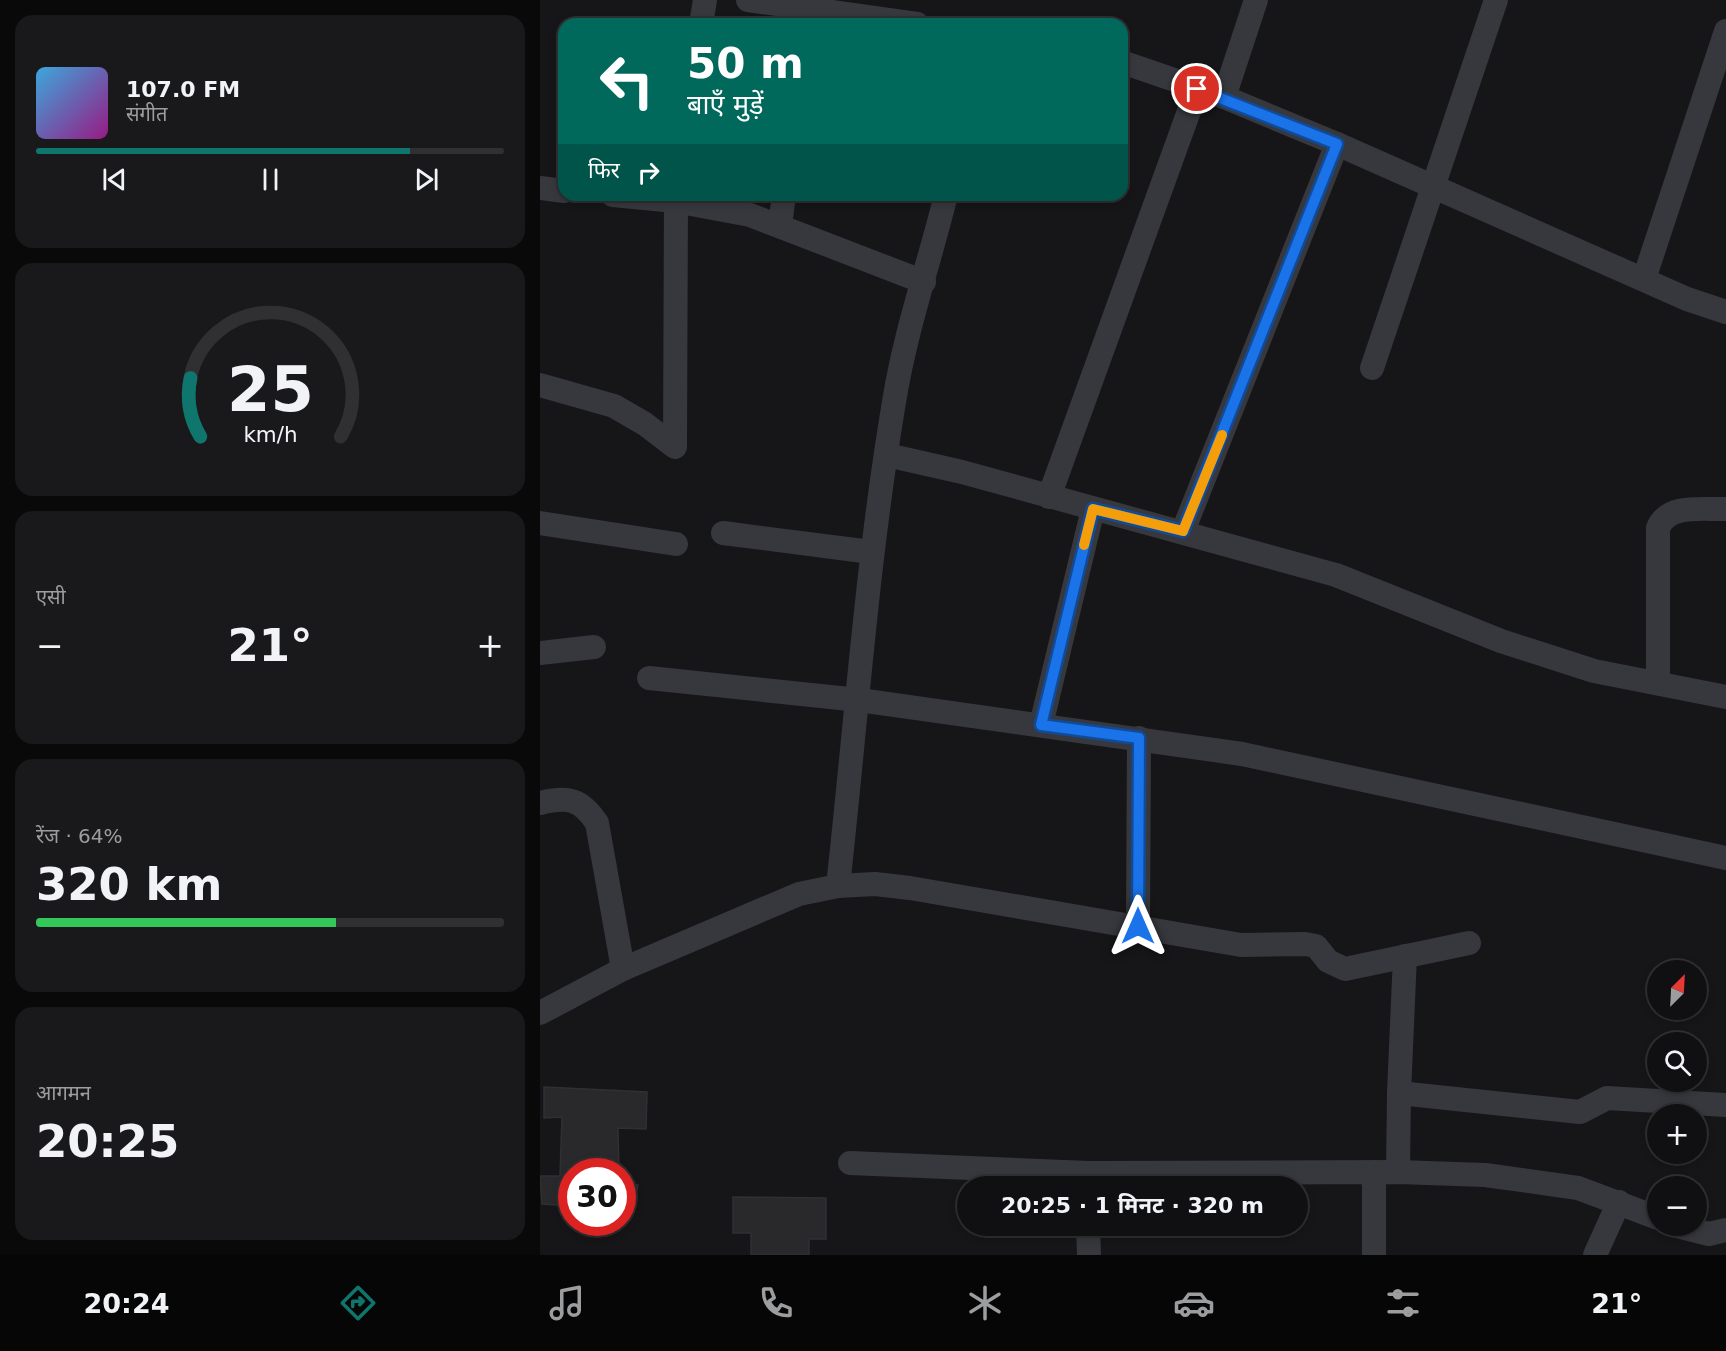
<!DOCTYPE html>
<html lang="hi">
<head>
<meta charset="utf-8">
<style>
  :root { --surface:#101012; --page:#19191b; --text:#f1f3f6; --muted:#9c9d9f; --line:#303032; --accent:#0f766e }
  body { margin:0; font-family:"DejaVu Sans","Noto Sans Devanagari",sans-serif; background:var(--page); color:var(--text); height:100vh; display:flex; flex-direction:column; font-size:22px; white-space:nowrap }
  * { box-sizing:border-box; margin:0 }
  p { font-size:20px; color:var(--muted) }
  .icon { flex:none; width:33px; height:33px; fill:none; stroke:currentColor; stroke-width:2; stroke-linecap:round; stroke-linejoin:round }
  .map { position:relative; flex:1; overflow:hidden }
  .panel { display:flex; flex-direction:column; gap:15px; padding:15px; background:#09090a; width:540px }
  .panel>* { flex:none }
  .guide { position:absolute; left:18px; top:18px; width:570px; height:183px; border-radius:18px; box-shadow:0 3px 9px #0003,0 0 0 2px var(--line); background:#00695c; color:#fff; overflow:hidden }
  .needle { width:39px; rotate:24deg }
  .tools { position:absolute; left:1107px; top:960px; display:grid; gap:12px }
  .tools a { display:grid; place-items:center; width:60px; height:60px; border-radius:50%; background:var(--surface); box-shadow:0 3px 9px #0003,0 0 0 2px var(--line); font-size:30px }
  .speed { position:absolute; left:18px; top:1158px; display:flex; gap:12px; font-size:30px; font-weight:700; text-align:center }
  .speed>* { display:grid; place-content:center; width:78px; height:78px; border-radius:50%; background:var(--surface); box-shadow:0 3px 9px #0003,0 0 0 2px var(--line); line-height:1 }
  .speed .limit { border:9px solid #d22; background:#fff; color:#111 }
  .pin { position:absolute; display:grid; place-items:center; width:51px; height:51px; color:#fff; margin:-26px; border:3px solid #fff; border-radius:50%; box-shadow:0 2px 6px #0007 }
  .me { position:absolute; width:66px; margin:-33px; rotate:0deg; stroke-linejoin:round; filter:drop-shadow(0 0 4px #0008) }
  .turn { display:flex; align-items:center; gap:21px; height:126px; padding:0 30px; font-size:27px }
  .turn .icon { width:78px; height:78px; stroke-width:2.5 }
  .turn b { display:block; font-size:42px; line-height:51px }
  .then { display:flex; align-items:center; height:57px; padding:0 30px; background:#0003; gap:12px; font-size:22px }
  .big { font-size:45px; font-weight:700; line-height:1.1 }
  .panel .card { flex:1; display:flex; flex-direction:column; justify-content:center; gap:9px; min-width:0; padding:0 21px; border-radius:18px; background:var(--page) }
  .panel .dial { align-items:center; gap:0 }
  .dial svg { height:156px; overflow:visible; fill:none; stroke:var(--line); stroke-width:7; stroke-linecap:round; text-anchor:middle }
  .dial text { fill:var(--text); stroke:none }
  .song { display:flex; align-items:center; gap:18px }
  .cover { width:72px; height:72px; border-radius:9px; background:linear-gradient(135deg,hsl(200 70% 55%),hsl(310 70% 35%)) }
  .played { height:6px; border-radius:3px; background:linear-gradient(90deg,var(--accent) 80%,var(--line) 80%) }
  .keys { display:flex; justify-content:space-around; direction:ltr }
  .heat { display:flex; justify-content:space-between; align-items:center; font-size:33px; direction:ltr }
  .charge { height:9px; border-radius:4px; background:linear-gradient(90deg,#34c759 64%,var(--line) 0) }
  .trip { position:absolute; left:417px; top:1176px; width:351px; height:60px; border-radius:30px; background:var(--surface); box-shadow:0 3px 9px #0003,0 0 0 2px var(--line); font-weight:700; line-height:60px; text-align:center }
  .dock { display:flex; height:96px; justify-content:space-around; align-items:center; background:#060607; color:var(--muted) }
  .dock .icon { width:42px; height:42px }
  .dock .on { color:var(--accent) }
  .dock b { font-size:27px; color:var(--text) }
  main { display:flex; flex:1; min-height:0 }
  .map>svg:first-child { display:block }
</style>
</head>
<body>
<main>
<section class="panel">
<div class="card">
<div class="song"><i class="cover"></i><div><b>107.0 FM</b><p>संगीत</p></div></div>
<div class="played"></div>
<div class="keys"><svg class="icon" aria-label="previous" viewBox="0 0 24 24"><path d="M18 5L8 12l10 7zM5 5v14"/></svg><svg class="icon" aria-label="pause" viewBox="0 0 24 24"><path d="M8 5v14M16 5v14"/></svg><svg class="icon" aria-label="next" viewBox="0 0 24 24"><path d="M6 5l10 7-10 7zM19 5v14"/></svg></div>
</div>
<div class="card dial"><svg viewBox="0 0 100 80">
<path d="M14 69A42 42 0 1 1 86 69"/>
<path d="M14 69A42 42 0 0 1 9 39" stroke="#0f766e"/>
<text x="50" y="56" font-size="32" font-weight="700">25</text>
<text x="50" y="72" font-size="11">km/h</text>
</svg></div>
<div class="card"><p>एसी</p>
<div class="heat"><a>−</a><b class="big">21°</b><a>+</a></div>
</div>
<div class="card"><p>रेंज · 64%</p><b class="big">320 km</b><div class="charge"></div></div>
<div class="card"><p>आगमन</p><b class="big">20:25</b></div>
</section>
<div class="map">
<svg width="1186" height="1255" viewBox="0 0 1186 1255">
  <rect width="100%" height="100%" fill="#161618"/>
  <g fill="#29292c" stroke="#303034" stroke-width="1.5">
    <polygon points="4,1087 107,1092 106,1129 78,1128 79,1172 32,1172 32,1206 2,1204 0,1176 20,1176 22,1117 4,1118"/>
    <polygon points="82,1185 98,1185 93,1210 82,1209"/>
    <polygon points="193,1197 286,1198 286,1239 269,1239 269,1255 211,1255 211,1233 193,1233"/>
  </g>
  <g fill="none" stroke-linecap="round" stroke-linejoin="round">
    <g stroke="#37383d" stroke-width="24">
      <polyline points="208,0 377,24"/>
      <polyline points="161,24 165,0"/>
      <polyline points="582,62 684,97 797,144 1147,299 1186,312"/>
      <polyline points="684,97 716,0"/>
      <polyline points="0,188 24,191"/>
      <polyline points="73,195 135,201 210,215 384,282"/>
      <polyline points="240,225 244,195"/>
      <polyline points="1104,279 1186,31"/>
      <polyline points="832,368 956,0"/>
      <polyline points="0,385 74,406 105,424 135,447 136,195"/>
      <polyline points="347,455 422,472 796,575 961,641 1054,671 1186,697"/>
      <polyline points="509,497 657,89"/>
      <polyline points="0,523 136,544"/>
      <polyline points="643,531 797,144"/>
      <polyline points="183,533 331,552"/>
      <polyline points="0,653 54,647"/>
      <polyline points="109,678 319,700 702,754 1186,858"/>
      <path d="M1118,683V528C1128,503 1164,510 1186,509"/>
      <polyline points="501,725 553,509"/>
      <path d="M0,803C28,796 41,799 57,823L83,969"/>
      <path d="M298,886C316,724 327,562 354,402C365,332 389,264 406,195"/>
      <polyline points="598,926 599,738"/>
      <polyline points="0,1013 83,969 259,894 298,886 335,884 370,888 701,945 765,944 776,946 788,961 805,969 929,943"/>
      <polyline points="859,1093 1040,1112 1067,1098 1186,1105"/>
      <polyline points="310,1163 548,1173 858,1172 945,1175 1038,1188 1118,1218"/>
      <polyline points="834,1172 834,1255"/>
      <polyline points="858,1172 859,1093 865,956"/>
      <polyline points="548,1226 549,1255"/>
      <polyline points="1137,1226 1169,1234 1186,1230"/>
      <polyline points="1055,1255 1079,1202"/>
    </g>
  </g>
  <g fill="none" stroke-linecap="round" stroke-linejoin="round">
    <defs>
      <polyline id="route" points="598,926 599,738 501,725 553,509 643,531 797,144 657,89"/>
    </defs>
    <use href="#route" stroke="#114b97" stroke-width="15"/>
    <use href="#route" stroke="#1a73e8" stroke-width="10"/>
    <polyline stroke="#f59e0b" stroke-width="10" points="544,545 553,509 643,531 682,435"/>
  </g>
</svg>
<div class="tools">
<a><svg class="needle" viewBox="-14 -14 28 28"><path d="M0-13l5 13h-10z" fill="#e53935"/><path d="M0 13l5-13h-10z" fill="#9c9d9f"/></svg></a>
<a><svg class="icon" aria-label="search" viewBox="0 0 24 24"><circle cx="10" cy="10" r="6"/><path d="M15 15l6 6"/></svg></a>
<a>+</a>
<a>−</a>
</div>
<div class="speed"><div class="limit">30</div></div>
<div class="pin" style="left:657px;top:89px;background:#d93025"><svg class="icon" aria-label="arrive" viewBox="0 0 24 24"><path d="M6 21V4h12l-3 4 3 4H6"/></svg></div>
<svg class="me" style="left:598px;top:926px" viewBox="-20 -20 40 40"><path d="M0-17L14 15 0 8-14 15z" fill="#1a73e8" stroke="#fff" stroke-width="4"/></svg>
<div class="trip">20:25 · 1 मिनट · 320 m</div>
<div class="guide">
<div class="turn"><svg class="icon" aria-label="left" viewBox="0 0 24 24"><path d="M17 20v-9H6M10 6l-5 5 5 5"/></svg><div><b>50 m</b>बाएँ मुड़ें</div></div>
<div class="then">फिर<svg class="icon" aria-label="right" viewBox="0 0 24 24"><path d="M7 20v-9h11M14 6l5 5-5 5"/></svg></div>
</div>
</div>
</main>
<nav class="dock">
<b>20:24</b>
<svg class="icon on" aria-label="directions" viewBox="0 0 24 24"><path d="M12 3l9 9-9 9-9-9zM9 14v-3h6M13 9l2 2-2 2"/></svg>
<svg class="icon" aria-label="music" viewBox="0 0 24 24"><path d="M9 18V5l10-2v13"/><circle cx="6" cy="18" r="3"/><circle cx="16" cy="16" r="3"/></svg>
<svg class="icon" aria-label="phone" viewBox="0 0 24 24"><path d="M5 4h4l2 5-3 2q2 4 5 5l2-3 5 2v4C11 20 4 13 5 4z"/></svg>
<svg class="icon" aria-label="climate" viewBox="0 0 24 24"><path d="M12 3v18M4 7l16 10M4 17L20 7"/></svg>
<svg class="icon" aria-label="car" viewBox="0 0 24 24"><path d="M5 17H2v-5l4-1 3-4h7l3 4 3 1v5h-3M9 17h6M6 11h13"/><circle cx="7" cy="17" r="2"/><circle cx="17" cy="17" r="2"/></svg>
<svg class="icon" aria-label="filters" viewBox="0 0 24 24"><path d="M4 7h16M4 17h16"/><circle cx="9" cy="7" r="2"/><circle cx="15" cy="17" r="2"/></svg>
<b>21°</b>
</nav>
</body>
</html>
